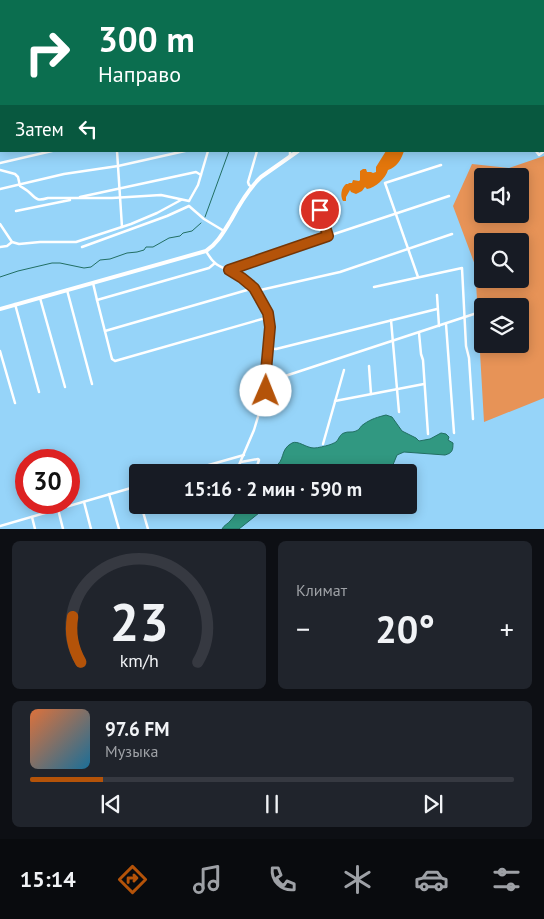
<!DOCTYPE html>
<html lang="ru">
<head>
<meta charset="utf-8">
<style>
  :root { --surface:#171b24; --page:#20242c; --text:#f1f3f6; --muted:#9ea1a6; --line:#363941; --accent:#b45309 }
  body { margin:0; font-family:"PT Sans",sans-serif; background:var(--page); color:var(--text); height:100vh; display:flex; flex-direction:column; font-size:19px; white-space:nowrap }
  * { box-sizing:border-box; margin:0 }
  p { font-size:16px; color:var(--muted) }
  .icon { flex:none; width:28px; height:28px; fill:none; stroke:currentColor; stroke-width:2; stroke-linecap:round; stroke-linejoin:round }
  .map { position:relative; height:529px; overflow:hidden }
  .drawer { display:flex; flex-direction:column; gap:12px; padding:12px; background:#0d0f14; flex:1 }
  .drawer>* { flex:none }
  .hud { position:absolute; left:0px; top:0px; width:545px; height:152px; box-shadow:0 2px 12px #0003; background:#0b6e4f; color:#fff; overflow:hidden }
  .controls { position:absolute; left:474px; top:168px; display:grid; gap:10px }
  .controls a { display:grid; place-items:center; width:55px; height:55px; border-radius:5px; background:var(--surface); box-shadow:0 2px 12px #0003; font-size:25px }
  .speed { position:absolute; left:15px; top:449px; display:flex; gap:10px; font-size:25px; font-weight:700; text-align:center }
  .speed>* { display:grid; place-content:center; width:65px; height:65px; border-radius:50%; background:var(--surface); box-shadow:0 2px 12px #0003; line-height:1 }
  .speed .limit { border:8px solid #d22; background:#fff; color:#111 }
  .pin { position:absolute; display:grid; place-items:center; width:42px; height:42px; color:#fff; margin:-21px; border:2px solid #fff; border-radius:50%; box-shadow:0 1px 5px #0007 }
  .me { position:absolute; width:55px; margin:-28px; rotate:1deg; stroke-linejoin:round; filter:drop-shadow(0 0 4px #0008) }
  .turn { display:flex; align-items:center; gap:18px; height:105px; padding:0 15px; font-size:22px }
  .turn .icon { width:65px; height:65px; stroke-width:2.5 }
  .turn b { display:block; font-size:35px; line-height:42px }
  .then { display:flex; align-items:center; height:48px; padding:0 15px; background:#0003; gap:10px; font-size:19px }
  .big { font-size:38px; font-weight:800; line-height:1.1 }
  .drawer .tile { flex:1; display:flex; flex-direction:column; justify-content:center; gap:8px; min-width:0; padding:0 18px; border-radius:8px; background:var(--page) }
  .drawer .dial { align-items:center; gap:0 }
  .dial svg { height:130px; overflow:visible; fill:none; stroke:var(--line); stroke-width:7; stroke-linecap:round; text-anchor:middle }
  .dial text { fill:var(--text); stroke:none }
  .song { display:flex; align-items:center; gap:15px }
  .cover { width:60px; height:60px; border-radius:8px; background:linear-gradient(135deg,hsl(20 70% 55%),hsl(200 70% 35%)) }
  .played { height:5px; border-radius:2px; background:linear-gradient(90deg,var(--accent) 15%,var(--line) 15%) }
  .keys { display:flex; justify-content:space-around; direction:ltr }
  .heat { display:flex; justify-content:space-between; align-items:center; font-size:28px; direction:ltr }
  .drawer .tiles { flex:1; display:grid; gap:12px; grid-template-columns:1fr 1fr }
  .tile:last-child { grid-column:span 2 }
  .trip { position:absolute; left:129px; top:464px; width:288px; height:50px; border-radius:5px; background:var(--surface); box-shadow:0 2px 12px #0003; font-weight:800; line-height:50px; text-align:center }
  .tabs { display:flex; height:80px; justify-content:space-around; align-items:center; background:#090b0e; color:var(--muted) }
  .tabs .icon { width:35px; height:35px }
  .tabs .active { color:var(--accent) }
  .tabs b { font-size:22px; color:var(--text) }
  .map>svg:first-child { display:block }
</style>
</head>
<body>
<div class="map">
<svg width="544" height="529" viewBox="0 0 544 529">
  <rect width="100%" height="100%" fill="#96d4f9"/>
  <path fill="#e79357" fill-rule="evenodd" d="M544,156V398L484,422L475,265L453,206L472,164L509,168ZM482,176H520V214H482ZM482,241H520V279H482ZM482,306H520V344H482Z"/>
  <path fill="#e3760b" d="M386,151H404C401,160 397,167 388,170C386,178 375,188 367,189L365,187L362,191L356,194L351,192L350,190L346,197V201H343C340,196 341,188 346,184H348L349,183H352L353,180L359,181L360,180V171L363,169H366L367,172H371L373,173L376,172V167Z"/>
  <g fill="#319881" stroke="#226f63">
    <path d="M386,415L392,417L402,431L416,438L419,441L430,439L441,433L446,434L449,437L448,440L453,443C453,451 452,453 445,455L404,452L397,455L390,472H270L267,467L269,465L274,467C286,461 279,450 292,443C298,440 306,448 314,448C318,448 325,446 329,445C332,444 334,443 336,442C339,439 340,434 344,433C348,431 352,433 356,431C360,430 360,426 364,424C371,419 378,417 386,415Z"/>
    <path d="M242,505H269L239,529H222C224,525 228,524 231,520C235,516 236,511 241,508Z"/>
  </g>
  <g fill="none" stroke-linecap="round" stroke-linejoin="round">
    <g stroke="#226f63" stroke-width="1">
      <polyline points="274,1 274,0"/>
      <polyline points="205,217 229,151"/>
      <polyline points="0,277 18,271 52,263 60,263 84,268 91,267 100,260 110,259 127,253 137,252 144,250 146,247 153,247 169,238 180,236 183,233 192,231 201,223"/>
    </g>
    <g stroke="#fff" stroke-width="2.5">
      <polyline points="108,0 108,1"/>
      <polyline points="315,0 320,1"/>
      <polyline points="496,0 496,1"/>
      <polyline points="534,0 534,1"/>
      <polyline points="254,1 255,0"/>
      <polyline points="301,1 302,0"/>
      <polyline points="334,1 334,0"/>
      <polyline points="366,1 367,0"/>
      <polyline points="384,1 385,0"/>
      <polyline points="443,1 445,0"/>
      <polyline points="0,51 1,51"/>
      <polyline points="0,77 1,77"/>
      <polyline points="0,130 1,130"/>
      <polyline points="117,151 122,227"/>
      <polyline points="290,151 290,157"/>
      <polyline points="536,151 539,155 543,152 543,151"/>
      <polyline points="0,163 52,151"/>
      <path d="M0,170L15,174L18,177L20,186C23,188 27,190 30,193C37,200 38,201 48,198H112L161,195L189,201"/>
      <polyline points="252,187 249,185 248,182 257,151"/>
      <polyline points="0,189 64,174 118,166 185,151"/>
      <polyline points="80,197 196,172 201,175"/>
      <polyline points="189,201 198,185 208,151"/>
      <polyline points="189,206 204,219 224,231"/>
      <polyline points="320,210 328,236"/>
      <polyline points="16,211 70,200"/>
      <polyline points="0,224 12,242 19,244 40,242 76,242 131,224 157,213 181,200"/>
      <polyline points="0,247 7,246 12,242"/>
      <polyline points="82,247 167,216 189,206"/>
      <path d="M206,251C216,269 221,265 236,274C248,281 254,288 260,299C263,305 268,310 269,317C273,334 267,353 266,371C268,378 273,378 279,378L477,313"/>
      <polyline points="230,270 328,236 449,196"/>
      <polyline points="418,277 385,183 441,165"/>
      <polyline points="93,283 97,300 112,359 115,361 269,317"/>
      <polyline points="374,287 462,268 466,346 469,358 473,419"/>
      <polyline points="67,290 92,384"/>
      <polyline points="256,291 340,272 452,234"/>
      <polyline points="437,295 439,326"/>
      <polyline points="40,298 65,387"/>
      <polyline points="97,300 209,268 215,263"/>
      <polyline points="15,304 39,392"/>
      <polyline points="391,320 399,412"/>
      <polyline points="446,324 454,433"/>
      <polyline points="105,331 254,288"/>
      <polyline points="419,333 421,354 423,360 428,434"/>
      <polyline points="268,348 276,349 437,309"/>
      <polyline points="0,351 15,403"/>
      <polyline points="369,366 371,394"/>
      <polyline points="335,401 424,384"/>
      <polyline points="323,444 344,370"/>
      <polyline points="241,462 258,459 259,460 256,469"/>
      <polyline points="184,472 244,455"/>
      <polyline points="236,472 254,430 270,377"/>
      <polyline points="136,487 138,493"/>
      <polyline points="109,494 119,529"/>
      <polyline points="84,502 91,529"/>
      <polyline points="141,505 148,529"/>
      <polyline points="58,509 63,529"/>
      <polyline points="32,517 35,529"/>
      <polyline points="0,526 138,486"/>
    </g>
    <g stroke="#fff" stroke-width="4">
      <polyline points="542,1 544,0"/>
      <path d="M0,309L206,251C218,243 224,231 231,220C239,205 248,189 261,177L298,151"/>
    </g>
  </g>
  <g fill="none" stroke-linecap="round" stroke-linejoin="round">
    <defs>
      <polyline id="route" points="266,391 270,377 267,375 266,371 270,327 268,313 254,288 242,278 229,270 328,236 320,210"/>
    </defs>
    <use href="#route" stroke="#753606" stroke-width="12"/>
    <use href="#route" stroke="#b45309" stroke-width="9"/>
  </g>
</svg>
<div class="controls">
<a><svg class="icon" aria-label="sound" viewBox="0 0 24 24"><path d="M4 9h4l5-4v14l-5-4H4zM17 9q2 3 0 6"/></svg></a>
<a><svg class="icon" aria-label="search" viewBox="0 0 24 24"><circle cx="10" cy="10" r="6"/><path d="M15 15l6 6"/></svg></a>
<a><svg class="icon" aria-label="layers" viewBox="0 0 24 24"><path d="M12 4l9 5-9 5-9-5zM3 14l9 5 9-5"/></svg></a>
</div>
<div class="speed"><div class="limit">30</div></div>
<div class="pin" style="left:320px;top:210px;background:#d93025"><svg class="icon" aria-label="arrive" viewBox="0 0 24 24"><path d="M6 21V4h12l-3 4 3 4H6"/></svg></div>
<svg class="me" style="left:266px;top:391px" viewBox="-20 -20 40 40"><circle r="19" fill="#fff"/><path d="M0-13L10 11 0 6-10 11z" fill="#b45309"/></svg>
<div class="trip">15:16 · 2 мин · 590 m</div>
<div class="hud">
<div class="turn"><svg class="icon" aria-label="right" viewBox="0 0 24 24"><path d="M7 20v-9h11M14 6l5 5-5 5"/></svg><div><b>300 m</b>Направо</div></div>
<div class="then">Затем<svg class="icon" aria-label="left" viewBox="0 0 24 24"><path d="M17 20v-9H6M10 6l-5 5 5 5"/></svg></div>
</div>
</div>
<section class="drawer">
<div class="tiles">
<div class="tile dial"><svg viewBox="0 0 100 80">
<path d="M14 69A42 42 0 1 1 86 69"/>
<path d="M14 69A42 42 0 0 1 9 41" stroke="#b45309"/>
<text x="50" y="56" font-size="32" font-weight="700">23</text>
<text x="50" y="72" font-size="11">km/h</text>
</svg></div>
<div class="tile"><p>Климат</p>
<div class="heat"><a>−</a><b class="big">20°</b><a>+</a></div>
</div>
<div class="tile">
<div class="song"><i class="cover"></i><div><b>97.6 FM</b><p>Музыка</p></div></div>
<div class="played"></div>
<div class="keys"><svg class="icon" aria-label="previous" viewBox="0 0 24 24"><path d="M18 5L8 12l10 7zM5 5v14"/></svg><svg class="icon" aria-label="pause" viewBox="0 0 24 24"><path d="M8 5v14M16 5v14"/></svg><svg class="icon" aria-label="next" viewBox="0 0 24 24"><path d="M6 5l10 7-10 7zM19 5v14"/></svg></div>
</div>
</div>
</section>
<nav class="tabs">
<b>15:14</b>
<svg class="icon active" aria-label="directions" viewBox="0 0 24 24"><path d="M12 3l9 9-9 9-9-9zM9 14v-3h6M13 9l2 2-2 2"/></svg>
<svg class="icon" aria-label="music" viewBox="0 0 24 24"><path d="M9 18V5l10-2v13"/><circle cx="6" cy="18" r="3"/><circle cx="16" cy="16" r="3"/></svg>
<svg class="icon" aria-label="phone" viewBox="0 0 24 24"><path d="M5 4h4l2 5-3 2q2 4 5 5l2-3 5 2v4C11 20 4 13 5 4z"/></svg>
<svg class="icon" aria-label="climate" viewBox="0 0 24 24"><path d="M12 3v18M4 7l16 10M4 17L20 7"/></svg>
<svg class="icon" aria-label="car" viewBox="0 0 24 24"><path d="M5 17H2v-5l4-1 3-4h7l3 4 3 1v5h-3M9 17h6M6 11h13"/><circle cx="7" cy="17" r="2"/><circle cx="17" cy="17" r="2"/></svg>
<svg class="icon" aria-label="filters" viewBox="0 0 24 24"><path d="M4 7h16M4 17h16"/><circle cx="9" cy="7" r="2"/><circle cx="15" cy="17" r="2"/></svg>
</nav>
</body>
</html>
